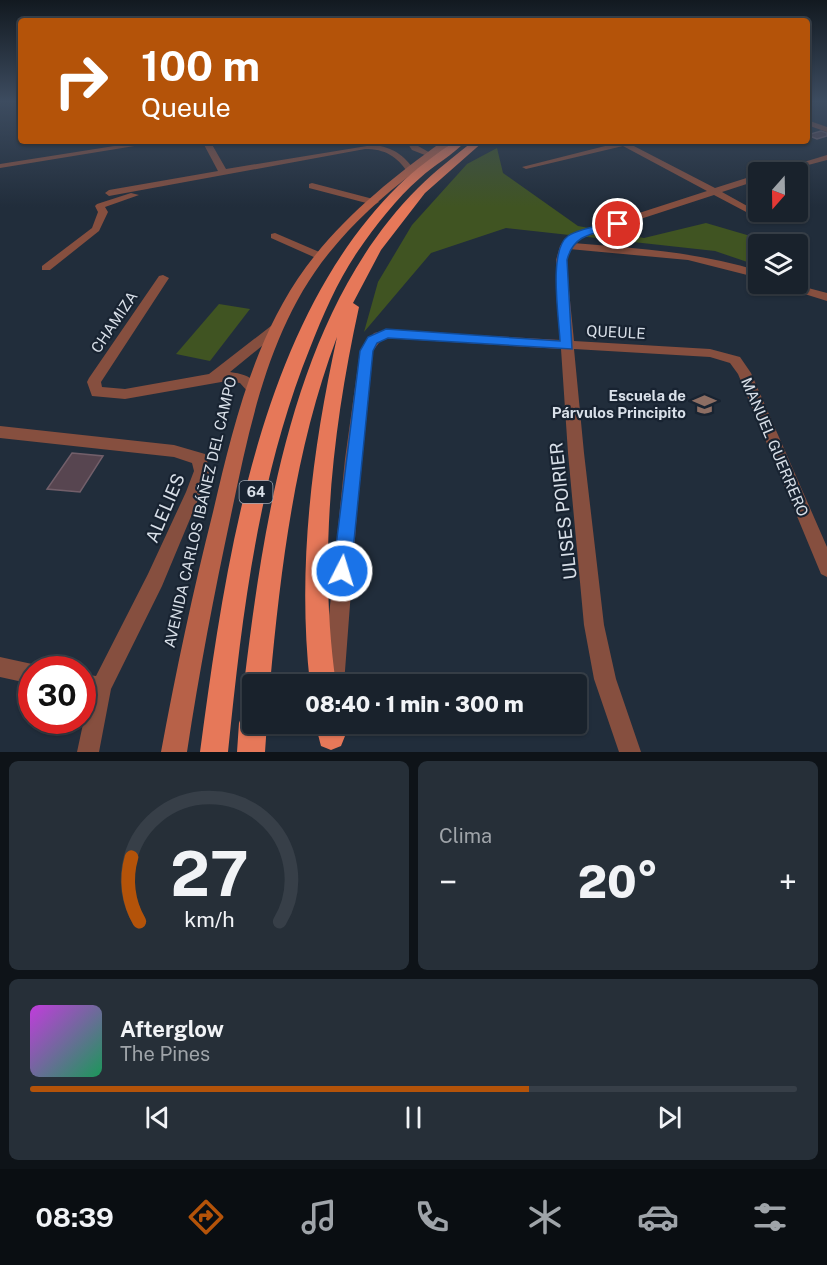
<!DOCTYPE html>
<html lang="es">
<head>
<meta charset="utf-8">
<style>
  :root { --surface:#19222c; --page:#262f38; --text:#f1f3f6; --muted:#9fa4a9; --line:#373f48; --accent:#b45309 }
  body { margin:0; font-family:"Public Sans",sans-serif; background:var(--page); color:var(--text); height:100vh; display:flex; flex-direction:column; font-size:22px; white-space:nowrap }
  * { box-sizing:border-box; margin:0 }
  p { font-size:20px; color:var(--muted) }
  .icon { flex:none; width:33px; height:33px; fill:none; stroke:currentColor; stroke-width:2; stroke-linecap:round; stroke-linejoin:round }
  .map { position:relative; height:752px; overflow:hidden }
  .drawer { display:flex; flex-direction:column; gap:9px; padding:9px; background:#0e1318; flex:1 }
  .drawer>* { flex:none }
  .top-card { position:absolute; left:18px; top:18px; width:792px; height:126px; border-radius:6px; box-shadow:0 2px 4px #0004,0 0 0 2px var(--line); background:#b45309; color:#fff; overflow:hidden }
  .needle { width:39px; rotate:200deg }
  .tools { position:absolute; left:748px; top:162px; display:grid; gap:12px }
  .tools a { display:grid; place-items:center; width:60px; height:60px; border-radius:6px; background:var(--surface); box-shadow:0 2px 4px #0004,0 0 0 2px var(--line); font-size:30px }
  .speed { position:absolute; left:18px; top:656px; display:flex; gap:12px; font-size:30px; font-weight:700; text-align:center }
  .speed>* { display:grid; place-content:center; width:78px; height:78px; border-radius:50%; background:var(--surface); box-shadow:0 2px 4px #0004,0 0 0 2px var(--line); line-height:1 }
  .speed .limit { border:9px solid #d22; background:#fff; color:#111 }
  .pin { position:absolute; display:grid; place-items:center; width:51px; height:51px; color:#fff; margin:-26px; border:3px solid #fff; border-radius:50%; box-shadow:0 2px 6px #0007 }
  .me { position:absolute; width:66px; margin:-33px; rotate:5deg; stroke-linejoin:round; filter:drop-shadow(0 0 4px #0008) }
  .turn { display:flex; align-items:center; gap:21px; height:126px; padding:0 24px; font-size:27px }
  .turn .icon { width:78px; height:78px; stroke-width:2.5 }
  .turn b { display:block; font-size:42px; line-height:51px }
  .big { font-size:45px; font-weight:800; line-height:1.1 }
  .drawer .tile { flex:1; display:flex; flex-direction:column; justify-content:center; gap:9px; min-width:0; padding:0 21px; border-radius:9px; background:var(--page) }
  .drawer .dial { align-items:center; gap:0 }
  .dial svg { height:156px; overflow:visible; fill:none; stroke:var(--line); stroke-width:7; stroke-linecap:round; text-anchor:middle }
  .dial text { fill:var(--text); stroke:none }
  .song { display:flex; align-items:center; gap:18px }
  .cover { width:72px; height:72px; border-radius:9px; background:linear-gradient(135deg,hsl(290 70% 55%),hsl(150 70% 35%)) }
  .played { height:6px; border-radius:3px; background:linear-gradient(90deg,var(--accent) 65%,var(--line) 65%) }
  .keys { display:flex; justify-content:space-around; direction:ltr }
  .heat { display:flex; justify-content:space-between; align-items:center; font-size:33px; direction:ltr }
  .drawer .tiles { flex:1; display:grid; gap:9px; grid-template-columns:1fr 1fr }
  .tile:last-child { grid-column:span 2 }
  .trip { position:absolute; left:242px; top:674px; width:345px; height:60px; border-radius:6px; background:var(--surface); box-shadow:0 2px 4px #0004,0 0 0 2px var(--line); font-weight:800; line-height:60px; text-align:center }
  .tab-bar { display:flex; height:96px; justify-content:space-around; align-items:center; background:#0a0e12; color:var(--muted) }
  .tab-bar .icon { width:42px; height:42px }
  .tab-bar .current { color:var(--accent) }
  .tab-bar b { font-size:27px; color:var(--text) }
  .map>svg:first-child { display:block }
</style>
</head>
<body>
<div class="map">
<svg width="827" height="752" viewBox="0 0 827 752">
  <rect width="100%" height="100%" fill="#212d3b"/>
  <g fill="#405422">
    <polygon points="497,148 503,173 578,226 644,238 706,223 778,244 759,244 759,266 715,251 506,228 431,253 364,332 378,282 412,225 467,164"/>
    <polygon points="219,304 250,309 210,361 176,354"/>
  </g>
  <g fill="#574550" stroke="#725f6a" stroke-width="1.5">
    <polygon points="821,131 827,133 827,136 817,139 807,135"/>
    <polygon points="72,453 103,456 80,492 47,489"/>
  </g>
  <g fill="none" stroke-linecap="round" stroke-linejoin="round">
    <g fill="#864f3f" fill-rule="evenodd">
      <polygon points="807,120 827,127 827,132 807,125"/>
      <polygon points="146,141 165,141 0,168 0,164"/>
      <path d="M202,141H210L226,169L373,145C393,147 404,155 415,171L408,173C397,156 385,149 365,149L109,196L105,193L109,190L218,171Z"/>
      <polygon points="406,141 414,141 418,146 434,155 430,157 412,150"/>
      <path d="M615,141H630V144L715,188L759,174V180L722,192L758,212L750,214L714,195L576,240L573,243C636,248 698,252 759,271V278L688,260L569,249L566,260L574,341L710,349L740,357L751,373L827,547V577L821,574L738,374L730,363L710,357L574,349L584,453L604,625L616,679L641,752H619L594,679L584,625L568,453L561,349L386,338L382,339L372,352L361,459L344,684H322L345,459L360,351L374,333L386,330L561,340L556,260L560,246L568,236L707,191L623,146L526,169L522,167L617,143Z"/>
      <polygon points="827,155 827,160 782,172 771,172"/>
      <polygon points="312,183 377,200 379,202 374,205 309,188 309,184"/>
      <polygon points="131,193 139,195 105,207 108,212 99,231 50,270 42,270 42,266 92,228 98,212 95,206 97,204"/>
      <polygon points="275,233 324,254 325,256 320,259 316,258 271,238 271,234"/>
      <path d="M163,275L169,278L101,382L102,387L125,389L209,374L271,326H279L281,329L279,332L230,372C243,374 252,376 260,388L258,392H248L240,383L227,381L125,399L92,396L87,382L89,378L159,276Z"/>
      <polygon points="777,284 793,284 827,293 827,301 779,286"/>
      <polygon points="0,426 174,445 205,454 210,471 162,586 111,689 99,752 77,752 89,696 82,695 82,674 96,676 148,574 186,492 194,471 192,463 174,457 0,438"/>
      <polygon points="0,657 32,664 40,669 32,669 32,684 0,677"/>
    </g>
    <path fill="#b76148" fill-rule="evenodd" d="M443,141H453C442,153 427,162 414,172C383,196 353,223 329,253C269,327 250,425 231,515C214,594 199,673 187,752H161C176,671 193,591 213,512C233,427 254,338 306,267C344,216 393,177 443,141Z"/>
    <g fill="#e67859" fill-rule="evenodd">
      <path d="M455,141H466C453,155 434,165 420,178C396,199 376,225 358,251C338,280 323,315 310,348C258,477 242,615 228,752H200C225,566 258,324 398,186C415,169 435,155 455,141Z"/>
      <path d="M473,141H484L425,193L381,250L353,303L359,307C332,430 318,559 336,684H310C297,568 312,451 337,337C295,449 281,565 270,684H252V695L248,693L244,684C264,518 294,312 418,188C435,171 455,156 473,141Z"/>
      <polygon points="252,710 252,723 267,723 265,752 237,752 239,723 243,713"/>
      <polygon points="315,723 343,723 345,736 341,746 331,750 321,746"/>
    </g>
  </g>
  <linearGradient id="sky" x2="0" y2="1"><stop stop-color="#121920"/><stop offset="0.49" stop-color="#3d4c60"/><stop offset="1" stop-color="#3d4c60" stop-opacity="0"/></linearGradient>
  <rect width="827" height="207" fill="url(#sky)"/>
  <path fill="#1a73e8" stroke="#114b97" stroke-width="1.5" d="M618,221L623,224L621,226C596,234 574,232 567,260L572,349L388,338L377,343L373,351L351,571L349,578L342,580L336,578L333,571L360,351L368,337L386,329L560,341C559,318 548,250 568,236C578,229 605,224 618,221Z"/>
  <defs>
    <symbol id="school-bare" viewBox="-9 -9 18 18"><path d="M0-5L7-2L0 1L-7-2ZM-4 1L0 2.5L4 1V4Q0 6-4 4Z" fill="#8d6e63" stroke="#182331" stroke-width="2.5" paint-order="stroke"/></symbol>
  </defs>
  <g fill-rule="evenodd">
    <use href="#school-bare" x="688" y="388" width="33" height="33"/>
  </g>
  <g text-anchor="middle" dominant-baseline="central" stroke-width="4.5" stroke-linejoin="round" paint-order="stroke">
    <rect fill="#182331" stroke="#9fa7b2" stroke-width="1.5" x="239.5" y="481" width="33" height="22" rx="4.5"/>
    <g font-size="14" font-weight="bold" fill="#d9e0e9">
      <text x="256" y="492">64</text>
    </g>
    <g font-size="15" fill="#d9e0e9" stroke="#182331">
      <text transform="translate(114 322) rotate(-56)">CHAMIZA</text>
      <text transform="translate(616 332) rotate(3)">QUEULE</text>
      <text transform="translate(775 447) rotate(67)">MANUEL GUERRERO</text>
      <text transform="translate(200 512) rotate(-77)">AVENIDA CARLOS IBÁÑEZ DEL CAMPO</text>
    </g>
    <g font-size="15" font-weight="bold" fill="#d9e0e9" stroke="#182331" text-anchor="end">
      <text x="686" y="395">Escuela de<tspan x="686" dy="17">Párvulos Principito</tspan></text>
    </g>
    <g font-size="18" fill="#d9e0e9" stroke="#182331">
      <text transform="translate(165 508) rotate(-67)">ALELIES</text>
      <text transform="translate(563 511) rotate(-96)">ULISES POIRIER</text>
    </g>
  </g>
</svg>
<div class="tools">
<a><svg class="needle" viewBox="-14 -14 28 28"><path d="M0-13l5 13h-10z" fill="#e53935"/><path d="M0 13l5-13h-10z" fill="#9fa4a9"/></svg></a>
<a><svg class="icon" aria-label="layers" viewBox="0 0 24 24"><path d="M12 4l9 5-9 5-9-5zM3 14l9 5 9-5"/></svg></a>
</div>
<div class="speed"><div class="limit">30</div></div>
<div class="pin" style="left:618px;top:224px;background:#d93025"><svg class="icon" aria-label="arrive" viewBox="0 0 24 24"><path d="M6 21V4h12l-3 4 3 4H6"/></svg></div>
<svg class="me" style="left:342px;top:571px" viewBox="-20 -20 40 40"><circle r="17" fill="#1a73e8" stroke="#fff" stroke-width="3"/><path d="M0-11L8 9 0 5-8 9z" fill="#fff"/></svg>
<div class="trip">08:40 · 1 min · 300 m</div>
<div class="top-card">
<div class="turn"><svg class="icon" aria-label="right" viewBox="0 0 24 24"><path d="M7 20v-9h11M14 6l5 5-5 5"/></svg><div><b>100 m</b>Queule</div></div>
</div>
</div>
<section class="drawer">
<div class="tiles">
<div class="tile dial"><svg viewBox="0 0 100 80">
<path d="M14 69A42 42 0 1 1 86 69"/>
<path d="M14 69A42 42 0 0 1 10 36" stroke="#b45309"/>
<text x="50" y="56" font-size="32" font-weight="700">27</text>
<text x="50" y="72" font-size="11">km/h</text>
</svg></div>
<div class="tile"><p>Clima</p>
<div class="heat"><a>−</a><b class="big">20°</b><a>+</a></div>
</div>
<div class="tile">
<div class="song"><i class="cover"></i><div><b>Afterglow</b><p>The Pines</p></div></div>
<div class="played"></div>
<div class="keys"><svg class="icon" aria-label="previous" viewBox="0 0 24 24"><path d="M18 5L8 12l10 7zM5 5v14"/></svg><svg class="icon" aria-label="pause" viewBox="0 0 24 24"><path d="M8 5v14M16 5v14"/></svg><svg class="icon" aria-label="next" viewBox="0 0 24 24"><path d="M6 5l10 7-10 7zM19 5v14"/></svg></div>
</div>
</div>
</section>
<nav class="tab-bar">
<b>08:39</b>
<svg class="icon current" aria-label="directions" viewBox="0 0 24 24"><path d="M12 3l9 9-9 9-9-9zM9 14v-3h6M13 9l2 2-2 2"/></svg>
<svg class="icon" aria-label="music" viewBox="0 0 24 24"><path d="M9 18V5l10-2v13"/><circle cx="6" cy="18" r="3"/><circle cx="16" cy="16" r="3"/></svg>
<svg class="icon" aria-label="phone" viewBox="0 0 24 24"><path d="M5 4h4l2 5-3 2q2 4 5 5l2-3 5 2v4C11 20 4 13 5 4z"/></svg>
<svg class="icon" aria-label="climate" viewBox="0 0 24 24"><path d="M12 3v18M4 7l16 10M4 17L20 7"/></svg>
<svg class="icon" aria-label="car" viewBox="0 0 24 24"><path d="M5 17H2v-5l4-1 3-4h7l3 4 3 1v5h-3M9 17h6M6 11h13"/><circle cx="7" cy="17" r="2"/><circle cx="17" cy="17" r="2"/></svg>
<svg class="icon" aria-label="filters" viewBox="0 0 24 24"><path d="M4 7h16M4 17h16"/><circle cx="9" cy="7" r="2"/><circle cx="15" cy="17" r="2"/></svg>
</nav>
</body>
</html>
